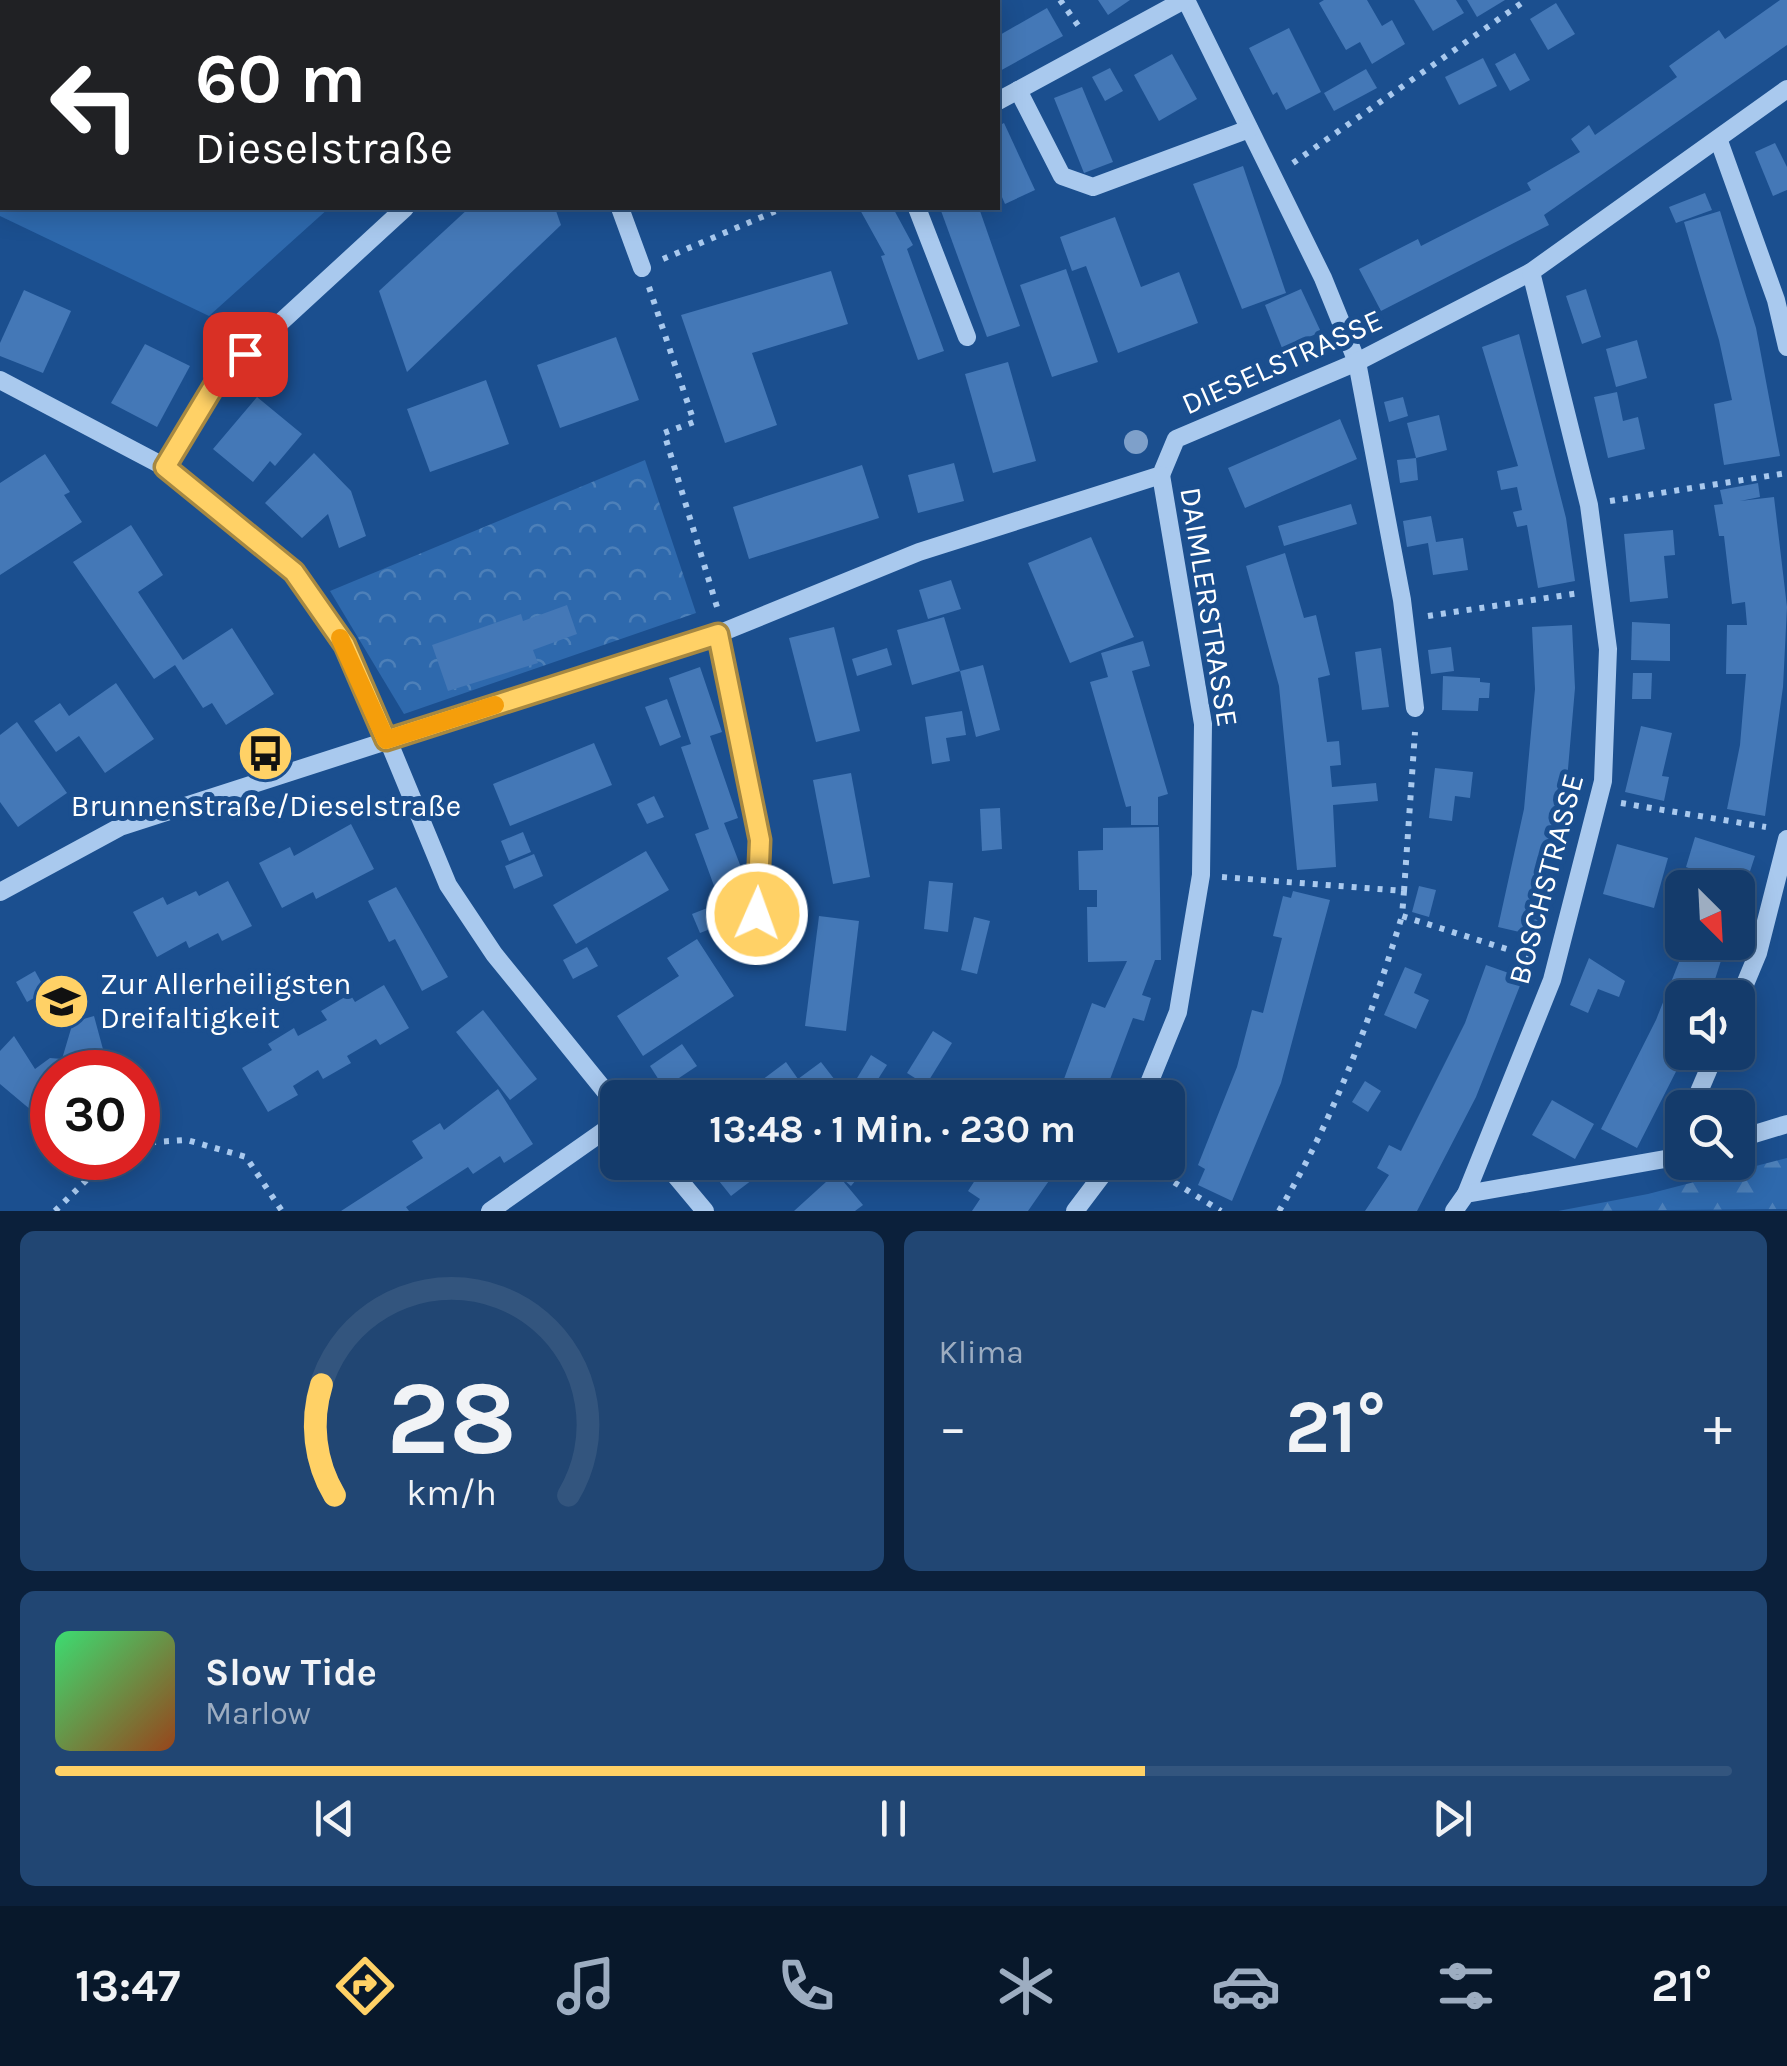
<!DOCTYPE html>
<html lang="de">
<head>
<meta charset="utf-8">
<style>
  :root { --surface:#143b6b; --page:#214673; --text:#f1f3f6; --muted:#9dadc1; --line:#33557e; --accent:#ffd166 }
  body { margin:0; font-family:Karla,sans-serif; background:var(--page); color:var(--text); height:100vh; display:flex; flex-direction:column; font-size:38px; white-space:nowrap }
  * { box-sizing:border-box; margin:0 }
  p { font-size:32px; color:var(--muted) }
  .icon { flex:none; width:55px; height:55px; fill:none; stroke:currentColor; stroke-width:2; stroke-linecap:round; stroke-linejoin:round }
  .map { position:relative; height:1211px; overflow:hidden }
  .sheet { display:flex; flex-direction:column; gap:20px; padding:20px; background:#0b203b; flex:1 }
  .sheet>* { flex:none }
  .hud { position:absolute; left:0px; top:0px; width:1000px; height:210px; box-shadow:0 5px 25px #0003,0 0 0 2px var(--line); background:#202124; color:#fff; overflow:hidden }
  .needle { width:65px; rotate:156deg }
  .tools { position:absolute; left:1665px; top:870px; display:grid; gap:20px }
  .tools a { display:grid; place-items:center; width:90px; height:90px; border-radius:15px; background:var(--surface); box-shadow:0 5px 25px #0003,0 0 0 2px var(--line); font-size:50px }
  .speed { position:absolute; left:30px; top:1050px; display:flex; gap:20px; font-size:50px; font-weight:700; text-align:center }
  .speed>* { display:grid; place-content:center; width:130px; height:130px; border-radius:50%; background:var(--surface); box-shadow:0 5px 25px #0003,0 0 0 2px var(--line); line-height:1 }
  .speed .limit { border:15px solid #d22; background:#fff; color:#111 }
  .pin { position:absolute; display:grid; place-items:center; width:85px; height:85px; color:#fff; margin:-42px; border-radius:20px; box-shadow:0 5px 15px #0006 }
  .me { position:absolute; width:110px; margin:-55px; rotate:2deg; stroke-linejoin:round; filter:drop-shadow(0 0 8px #0008) }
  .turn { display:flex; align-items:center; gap:35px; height:210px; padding:0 30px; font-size:45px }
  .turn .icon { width:130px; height:130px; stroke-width:2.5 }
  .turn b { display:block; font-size:70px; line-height:85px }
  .big { font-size:75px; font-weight:700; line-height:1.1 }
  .sheet .tile { flex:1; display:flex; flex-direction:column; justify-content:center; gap:15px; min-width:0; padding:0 35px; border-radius:15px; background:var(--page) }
  .sheet .dial { align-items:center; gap:0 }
  .dial svg { height:260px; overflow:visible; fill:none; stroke:var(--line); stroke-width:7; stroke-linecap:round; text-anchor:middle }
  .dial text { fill:var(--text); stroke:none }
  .song { display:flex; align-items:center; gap:30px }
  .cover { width:120px; height:120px; border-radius:15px; background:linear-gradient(135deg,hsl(140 70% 55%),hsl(20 70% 35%)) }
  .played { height:10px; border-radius:5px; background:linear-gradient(90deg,var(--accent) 65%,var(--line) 65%) }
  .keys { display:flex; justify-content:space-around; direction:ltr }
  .heat { display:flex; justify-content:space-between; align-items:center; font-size:55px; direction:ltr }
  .sheet .tiles { flex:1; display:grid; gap:20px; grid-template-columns:1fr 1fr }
  .tile:last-child { grid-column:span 2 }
  .trip { position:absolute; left:600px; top:1080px; width:585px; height:100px; border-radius:15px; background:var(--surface); box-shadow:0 5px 25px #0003,0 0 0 2px var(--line); font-weight:700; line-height:100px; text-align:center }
  .tab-bar { display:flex; height:160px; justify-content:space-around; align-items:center; background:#08182b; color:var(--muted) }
  .tab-bar .icon { width:70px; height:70px }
  .tab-bar .selected { color:var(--accent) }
  .tab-bar b { font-size:45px; color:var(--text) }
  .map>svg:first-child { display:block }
</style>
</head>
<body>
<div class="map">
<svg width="1787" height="1211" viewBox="0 0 1787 1211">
  <defs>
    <pattern id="forest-firs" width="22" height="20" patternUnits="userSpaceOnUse" patternTransform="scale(2.5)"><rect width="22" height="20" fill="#2e69ad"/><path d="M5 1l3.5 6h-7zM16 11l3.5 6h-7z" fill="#4d80b9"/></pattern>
    <pattern id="park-crowns" width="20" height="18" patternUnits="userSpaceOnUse" patternTransform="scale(2.5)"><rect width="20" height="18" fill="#2e69ad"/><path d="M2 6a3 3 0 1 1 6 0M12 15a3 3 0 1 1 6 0" fill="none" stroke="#4d80b9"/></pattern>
  </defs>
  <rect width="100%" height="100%" fill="#1b4f8f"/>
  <polygon fill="url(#forest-firs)" points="1787,1158 1787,1209 1558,1211 1648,1194"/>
  <polygon fill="url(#park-crowns)" points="645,460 696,613 404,714 330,591"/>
  <polygon fill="#2e69ad" points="0,0 471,0 472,2 2,2 2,208 329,208 209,316 0,216"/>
  <g fill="#4478b7">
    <polygon points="1098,0 1130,0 1108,15"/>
    <polygon points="1324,0 1367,0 1382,26 1392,20 1405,44 1372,64 1360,42 1346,50 1319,3"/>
    <polygon points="1414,0 1456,0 1464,13 1433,31"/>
    <polygon points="1467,0 1505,0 1477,17"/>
    <polygon points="1780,0 1787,0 1787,45 1544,215 1549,225 1381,311 1359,269 1418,239 1421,246 1531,190 1527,183 1580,152 1571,139 1589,125 1595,135 1677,77 1669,66 1719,30 1725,39"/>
    <polygon points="1556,3 1575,34 1548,50 1530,19"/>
    <polygon points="1047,8 1063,36 998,72 998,36"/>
    <polygon points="1289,28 1321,92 1286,110 1277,92 1273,95 1249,48"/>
    <polygon points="1515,53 1530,80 1510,91 1495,64"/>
    <polygon points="1172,54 1197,99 1159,121 1134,75"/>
    <polygon points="1483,58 1497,86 1459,105 1445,77"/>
    <polygon points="1110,68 1123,91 1105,101 1092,77"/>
    <polygon points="1366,69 1377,88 1334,111 1324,93"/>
    <polygon points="1082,87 1113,162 1084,173 1054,98"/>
    <polygon points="1004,123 1035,190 1005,204 998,188 998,126"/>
    <polygon points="1775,143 1787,167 1787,190 1773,196 1755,152"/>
    <polygon points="1243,166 1286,293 1242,309 1193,184"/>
    <polygon points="1705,193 1712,210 1676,223 1669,207"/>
    <polygon points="469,208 555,208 561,225 407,372 379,291"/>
    <polygon points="859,208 893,208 913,245 907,249 944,351 918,360 881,256 885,255"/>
    <polygon points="940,208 979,208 1020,326 987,337"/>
    <polygon points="1720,211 1756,328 1780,456 1724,465 1714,404 1732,400 1719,340 1684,222"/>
    <polygon points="1115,217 1141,287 1179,272 1198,323 1118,353 1086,266 1072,271 1060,237"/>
    <polygon points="1066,269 1098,362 1052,377 1020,285"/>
    <polygon points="831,271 848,324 752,353 777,425 725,443 681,315"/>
    <polygon points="1301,289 1321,332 1282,348 1265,305"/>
    <polygon points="1586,289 1601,337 1582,344 1566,296"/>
    <polygon points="24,290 71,311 43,373 0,356 0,343"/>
    <polygon points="1519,334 1566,518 1575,581 1538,588 1527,525 1517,527 1513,512 1522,510 1517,487 1501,490 1497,471 1518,466 1482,347"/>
    <polygon points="616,337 639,400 560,428 537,365"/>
    <polygon points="1637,340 1647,378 1616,387 1606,349"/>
    <polygon points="145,344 190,366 157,427 111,403"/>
    <polygon points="1008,362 1036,461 993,473 965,374"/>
    <polygon points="486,380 509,444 430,472 407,409"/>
    <polygon points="1617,392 1623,421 1638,417 1645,449 1608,458 1594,397"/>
    <polygon points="257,397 302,434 275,466 270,461 253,482 213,449"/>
    <polygon points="1403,397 1408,416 1389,422 1384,402"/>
    <polygon points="1439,415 1447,450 1416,458 1407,423"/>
    <polygon points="1340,419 1357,459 1245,508 1228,468"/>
    <polygon points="314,453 351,491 366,536 339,548 328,514 302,538 265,503"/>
    <polygon points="45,454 70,492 64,495 82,522 0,575 0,483"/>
    <polygon points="1416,458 1418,480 1400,483 1397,460"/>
    <polygon points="954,463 964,501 918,513 908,475"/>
    <polygon points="862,465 879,518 749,559 733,507"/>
    <polygon points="1758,483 1760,497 1740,501 1774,497 1787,607 1783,687 1765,816 1727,809 1740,745 1746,674 1726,674 1727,625 1747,625 1745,602 1732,604 1724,536 1719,536 1714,505 1723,504 1720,490"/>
    <polygon points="1351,504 1357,524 1284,546 1278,526"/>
    <polygon points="1431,516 1436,542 1463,538 1468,570 1433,575 1428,543 1407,547 1403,521"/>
    <polygon points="131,525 163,575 138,592 183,660 232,628 274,694 226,725 212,703 203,708 175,665 154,679 73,562"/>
    <polygon points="1673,530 1675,555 1664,556 1668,598 1630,602 1624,534"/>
    <polygon points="1091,537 1134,637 1070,663 1028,563"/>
    <polygon points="1285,553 1304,618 1316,615 1330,675 1318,678 1327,742 1339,741 1341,765 1330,766 1332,787 1376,783 1378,801 1333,805 1336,867 1297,870 1279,686 1246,566"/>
    <polygon points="951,580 961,609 928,619 919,590"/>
    <polygon points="567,605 577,634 533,650 538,663 448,691 432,645 521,614 523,621"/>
    <polygon points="944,617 960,671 983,665 1000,730 976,737 960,671 912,685 897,630"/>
    <polygon points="1632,622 1670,624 1670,661 1631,660"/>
    <polygon points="1572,625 1575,688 1564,815 1537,936 1498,927 1524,809 1535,689 1532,627"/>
    <polygon points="834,627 860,731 816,742 789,638"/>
    <polygon points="1143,641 1150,666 1132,671 1168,794 1158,797 1158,825 1131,825 1131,806 1126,807 1090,682 1108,677 1101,653"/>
    <polygon points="1451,647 1454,671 1431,674 1428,650"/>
    <polygon points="887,648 892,665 857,676 852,659"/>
    <polygon points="1381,648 1389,707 1362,710 1355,652"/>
    <polygon points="700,667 722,732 710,736 738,818 724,823 747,883 717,894 695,834 709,829 681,747 691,744 669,678"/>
    <polygon points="1633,673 1652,673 1651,699 1632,699"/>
    <polygon points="1443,676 1480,678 1480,682 1490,683 1489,698 1479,698 1478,711 1442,710"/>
    <polygon points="116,683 154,739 105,773 79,736 56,752 34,721 60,703 69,716"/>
    <polygon points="667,699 681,737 660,746 645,707"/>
    <polygon points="962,711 966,735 946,738 950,761 932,764 925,717"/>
    <polygon points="17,722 67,793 18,827 0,802 0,735"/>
    <polygon points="1641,726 1672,733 1662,776 1669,777 1664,801 1625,792"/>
    <polygon points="594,743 612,785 510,826 493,784"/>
    <polygon points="1435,768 1473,772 1470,798 1455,796 1452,821 1429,818"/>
    <polygon points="851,773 870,877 833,884 813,780"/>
    <polygon points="654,796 664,817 647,824 637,804"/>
    <polygon points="1000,808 1002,849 982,851 980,809"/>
    <polygon points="351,824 374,869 316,899 313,892 282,908 259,863 290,847 294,856"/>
    <polygon points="1159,827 1161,960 1155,960 1142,995 1151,998 1144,1021 1133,1018 1103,1098 1057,1098 1092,1003 1105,1008 1127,961 1088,962 1087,907 1097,907 1097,890 1079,890 1078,851 1103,850 1103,828"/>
    <polygon points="523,832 531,852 509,861 501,841"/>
    <polygon points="1695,837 1755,856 1738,908 1738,888 1691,888 1697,871 1686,867"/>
    <polygon points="1617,844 1668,858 1654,908 1603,894"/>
    <polygon points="646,851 669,890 576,944 553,905"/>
    <polygon points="534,854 543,876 514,889 505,866"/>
    <polygon points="228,881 252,926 222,941 218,933 189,948 186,941 157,957 133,912 163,897 167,905 196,891 199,896"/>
    <polygon points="929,881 953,883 948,932 924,929"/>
    <polygon points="1419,886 1436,890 1429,917 1412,912"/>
    <polygon points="396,887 448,977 422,991 395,939 389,942 368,901"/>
    <polygon points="1293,891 1330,900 1281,1083 1232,1201 1198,1185 1205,1169 1198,1165 1237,1067 1252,1010 1263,1013 1282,938 1273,936 1283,896 1291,898"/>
    <polygon points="748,892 756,911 700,933 692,914"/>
    <polygon points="819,916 859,921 846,1031 805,1026"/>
    <polygon points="974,917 990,921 977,974 961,970"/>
    <polygon points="697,939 734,996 643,1056 617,1016 679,976 667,958"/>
    <polygon points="1687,942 1727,942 1709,998 1682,998 1686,1052 1637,1148 1601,1129 1656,1020"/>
    <polygon points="587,947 598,966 573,979 563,960"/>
    <polygon points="1589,958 1625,981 1619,997 1598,989 1588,1013 1570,1005"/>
    <polygon points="1486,965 1523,978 1476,1097 1417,1211 1365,1211 1389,1175 1377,1168 1389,1145 1401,1151 1465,1023"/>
    <polygon points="1405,967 1422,974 1414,993 1429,1000 1416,1029 1384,1015"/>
    <polygon points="35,971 46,991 27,1002 16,982"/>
    <polygon points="384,985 409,1028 380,1045 376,1039 347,1056 351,1063 323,1079 318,1070 293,1086 298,1095 268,1112 242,1068 272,1050 268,1044 294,1028 298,1036 327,1020 321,1011 350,994 355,1002"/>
    <polygon points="483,1010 537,1079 510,1100 456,1032"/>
    <polygon points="94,1016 107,1064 118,1072 52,1072 50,1126 0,1084 0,1051 14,1036 35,1069 50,1058 62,1059 73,1022"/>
    <polygon points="933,1031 952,1043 926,1085 907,1073"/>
    <polygon points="682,1044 697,1066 664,1088 650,1066"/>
    <polygon points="871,1055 887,1065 866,1098 845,1098"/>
    <polygon points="786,1062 798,1079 821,1062 845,1093 838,1098 738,1098"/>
    <polygon points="911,1079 937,1098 898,1098"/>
    <polygon points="1365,1081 1381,1091 1368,1112 1352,1102"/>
    <polygon points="498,1089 533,1144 504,1163 500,1156 473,1174 468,1167 406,1207 409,1211 341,1211 423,1158 412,1141 440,1123 444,1130"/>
    <polygon points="1552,1100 1594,1124 1575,1159 1532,1135"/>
    <polygon points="848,1162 871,1162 851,1186 838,1175 863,1205 855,1211 794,1211"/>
    <polygon points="987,1162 1072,1162 1060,1180 1053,1175 1028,1211 972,1211 980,1199 968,1191"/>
    <polygon points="740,1165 752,1180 731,1196 719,1181"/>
  </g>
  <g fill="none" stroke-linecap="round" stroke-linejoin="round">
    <g stroke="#a9c9ee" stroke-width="6" stroke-dasharray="5 8" stroke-linecap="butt">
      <polyline points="1060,0 1082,31"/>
      <polyline points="1293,163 1526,0"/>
      <polyline points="663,259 783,208"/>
      <polyline points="649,287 694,422 664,433 717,607"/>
      <polyline points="1610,501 1787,473"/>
      <polyline points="1428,616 1579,593"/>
      <polyline points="1621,803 1766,827"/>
      <polyline points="1222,877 1404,891 1402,916 1535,958"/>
      <polyline points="1404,891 1415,732"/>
      <polyline points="138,1143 187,1140 246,1157 282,1211"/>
      <polyline points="1141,1162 1221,1211"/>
      <polyline points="55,1211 109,1158"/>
      <path d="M1279,1211C1335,1117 1370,1020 1402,916"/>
    </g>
    <g stroke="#a9c9ee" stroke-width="18">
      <polyline points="1186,0 1323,278 1357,362 1402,600 1415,708"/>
      <polyline points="654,2 658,0"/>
      <polyline points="1018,90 1062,176 1093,187 1249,129"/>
      <polyline points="998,101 1184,0"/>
      <polyline points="1719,141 1776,300 1787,347"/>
      <polyline points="620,208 642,268"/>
      <polyline points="917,208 967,337"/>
      <polyline points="0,380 165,467 294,572 345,645 371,699 448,885 494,954 618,1107"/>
      <polyline points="165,467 219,379 405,208"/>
      <polyline points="718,634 760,840 756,951"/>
      <polyline points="0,892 120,827 718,634 919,552 1161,475 1176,439 1357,362 1531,272 1787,89"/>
      <polyline points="1738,1001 1758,953 1787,839"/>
      <polyline points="1143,1098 1178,1012 1201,875 1203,724 1161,475"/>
      <polyline points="1692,1108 1716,1052"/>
      <polyline points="1738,1139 1787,1124"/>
      <polyline points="1670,1159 1682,1130"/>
      <polyline points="664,1162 705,1211"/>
      <polyline points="1466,1194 1552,980 1603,781 1608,649 1589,505 1531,272"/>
      <polyline points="490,1211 618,1121"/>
      <polyline points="1075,1211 1112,1162"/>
      <polyline points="1454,1211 1466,1194 1682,1156"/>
    </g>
  </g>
  <circle fill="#7ea0ca" cx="1136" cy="442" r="12"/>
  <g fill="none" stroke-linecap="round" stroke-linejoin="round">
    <defs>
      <polyline id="route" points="245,354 218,379 165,467 294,572 345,645 386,740 718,634 760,840 757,914"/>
    </defs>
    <use href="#route" stroke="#a68842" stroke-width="25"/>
    <use href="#route" stroke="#ffd166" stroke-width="18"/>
    <polyline stroke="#f59e0b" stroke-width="18" points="340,638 386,740 495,705"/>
  </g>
  <defs>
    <symbol id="bus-disc" viewBox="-11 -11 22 22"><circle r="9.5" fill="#ffd166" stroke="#1b4f8f"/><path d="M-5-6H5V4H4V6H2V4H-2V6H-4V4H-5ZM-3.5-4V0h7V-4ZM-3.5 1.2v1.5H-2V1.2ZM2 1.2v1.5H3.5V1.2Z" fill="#111"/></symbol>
    <symbol id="school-disc" viewBox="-11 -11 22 22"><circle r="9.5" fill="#ffd166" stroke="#1b4f8f"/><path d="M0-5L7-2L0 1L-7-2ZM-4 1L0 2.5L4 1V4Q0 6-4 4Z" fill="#111"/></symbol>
  </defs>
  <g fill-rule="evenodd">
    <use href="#bus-disc" x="234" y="722" width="63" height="63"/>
    <use href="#school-disc" x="30" y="970" width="63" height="63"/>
  </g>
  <g text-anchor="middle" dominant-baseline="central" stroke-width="10" stroke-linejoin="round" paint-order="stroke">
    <g font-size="30" fill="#fff" stroke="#1b4f8f">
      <text transform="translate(1282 362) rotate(-24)">DIESELSTRASSE</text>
      <text transform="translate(1209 607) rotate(81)">DAIMLERSTRASSE</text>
      <text transform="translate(1546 879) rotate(-75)">BOSCHSTRASSE</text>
    </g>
    <g font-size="30" fill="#fff" stroke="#1b4f8f">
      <text x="266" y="806">Brunnenstraße/Dieselstraße</text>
      <text x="100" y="984" text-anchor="start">Zur Allerheiligsten<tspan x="100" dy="34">Dreifaltigkeit</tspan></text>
    </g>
  </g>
</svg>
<div class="tools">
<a><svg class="needle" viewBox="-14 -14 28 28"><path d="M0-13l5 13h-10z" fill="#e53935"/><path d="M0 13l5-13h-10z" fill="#9dadc1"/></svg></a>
<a><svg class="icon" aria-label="sound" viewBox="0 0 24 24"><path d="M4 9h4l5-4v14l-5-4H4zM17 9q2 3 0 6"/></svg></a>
<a><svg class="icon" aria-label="search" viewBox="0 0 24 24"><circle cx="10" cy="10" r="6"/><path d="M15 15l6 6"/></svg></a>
</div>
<div class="speed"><div class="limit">30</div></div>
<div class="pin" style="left:245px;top:354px;background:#d93025"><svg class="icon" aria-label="arrive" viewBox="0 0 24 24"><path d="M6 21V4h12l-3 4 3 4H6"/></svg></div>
<svg class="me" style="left:757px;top:914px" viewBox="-20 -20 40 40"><circle r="17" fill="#ffd166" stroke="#fff" stroke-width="3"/><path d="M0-11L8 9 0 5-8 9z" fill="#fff"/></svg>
<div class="trip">13:48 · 1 Min. · 230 m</div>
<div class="hud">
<div class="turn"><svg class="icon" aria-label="left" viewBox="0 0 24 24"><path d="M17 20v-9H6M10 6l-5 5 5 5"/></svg><div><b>60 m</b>Dieselstraße</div></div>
</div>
</div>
<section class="sheet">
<div class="tiles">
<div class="tile dial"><svg viewBox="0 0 100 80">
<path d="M14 69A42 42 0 1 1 86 69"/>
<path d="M14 69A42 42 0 0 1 10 35" stroke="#ffd166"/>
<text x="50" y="56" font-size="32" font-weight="700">28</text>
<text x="50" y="72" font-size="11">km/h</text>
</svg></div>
<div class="tile"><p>Klima</p>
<div class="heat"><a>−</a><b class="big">21°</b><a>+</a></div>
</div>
<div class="tile">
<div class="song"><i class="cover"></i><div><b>Slow Tide</b><p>Marlow</p></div></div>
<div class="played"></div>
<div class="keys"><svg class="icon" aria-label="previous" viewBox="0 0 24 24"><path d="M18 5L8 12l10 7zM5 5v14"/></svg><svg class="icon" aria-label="pause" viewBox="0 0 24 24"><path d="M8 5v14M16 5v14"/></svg><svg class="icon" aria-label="next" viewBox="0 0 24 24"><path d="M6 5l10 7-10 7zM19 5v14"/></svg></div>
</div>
</div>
</section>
<nav class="tab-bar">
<b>13:47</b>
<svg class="icon selected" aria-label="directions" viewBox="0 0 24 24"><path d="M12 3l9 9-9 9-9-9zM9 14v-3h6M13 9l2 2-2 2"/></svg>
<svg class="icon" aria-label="music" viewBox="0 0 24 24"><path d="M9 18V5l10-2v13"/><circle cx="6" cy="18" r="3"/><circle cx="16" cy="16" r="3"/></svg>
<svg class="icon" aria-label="phone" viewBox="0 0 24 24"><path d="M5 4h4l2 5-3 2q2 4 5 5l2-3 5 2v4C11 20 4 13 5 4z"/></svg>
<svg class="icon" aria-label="climate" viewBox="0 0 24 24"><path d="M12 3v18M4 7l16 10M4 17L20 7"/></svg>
<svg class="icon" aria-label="car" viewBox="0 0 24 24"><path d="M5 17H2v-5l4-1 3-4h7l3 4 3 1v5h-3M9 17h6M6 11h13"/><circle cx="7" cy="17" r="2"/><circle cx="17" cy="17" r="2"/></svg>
<svg class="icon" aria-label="filters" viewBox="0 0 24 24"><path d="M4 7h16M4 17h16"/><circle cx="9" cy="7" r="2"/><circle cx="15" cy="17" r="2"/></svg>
<b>21°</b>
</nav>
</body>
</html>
